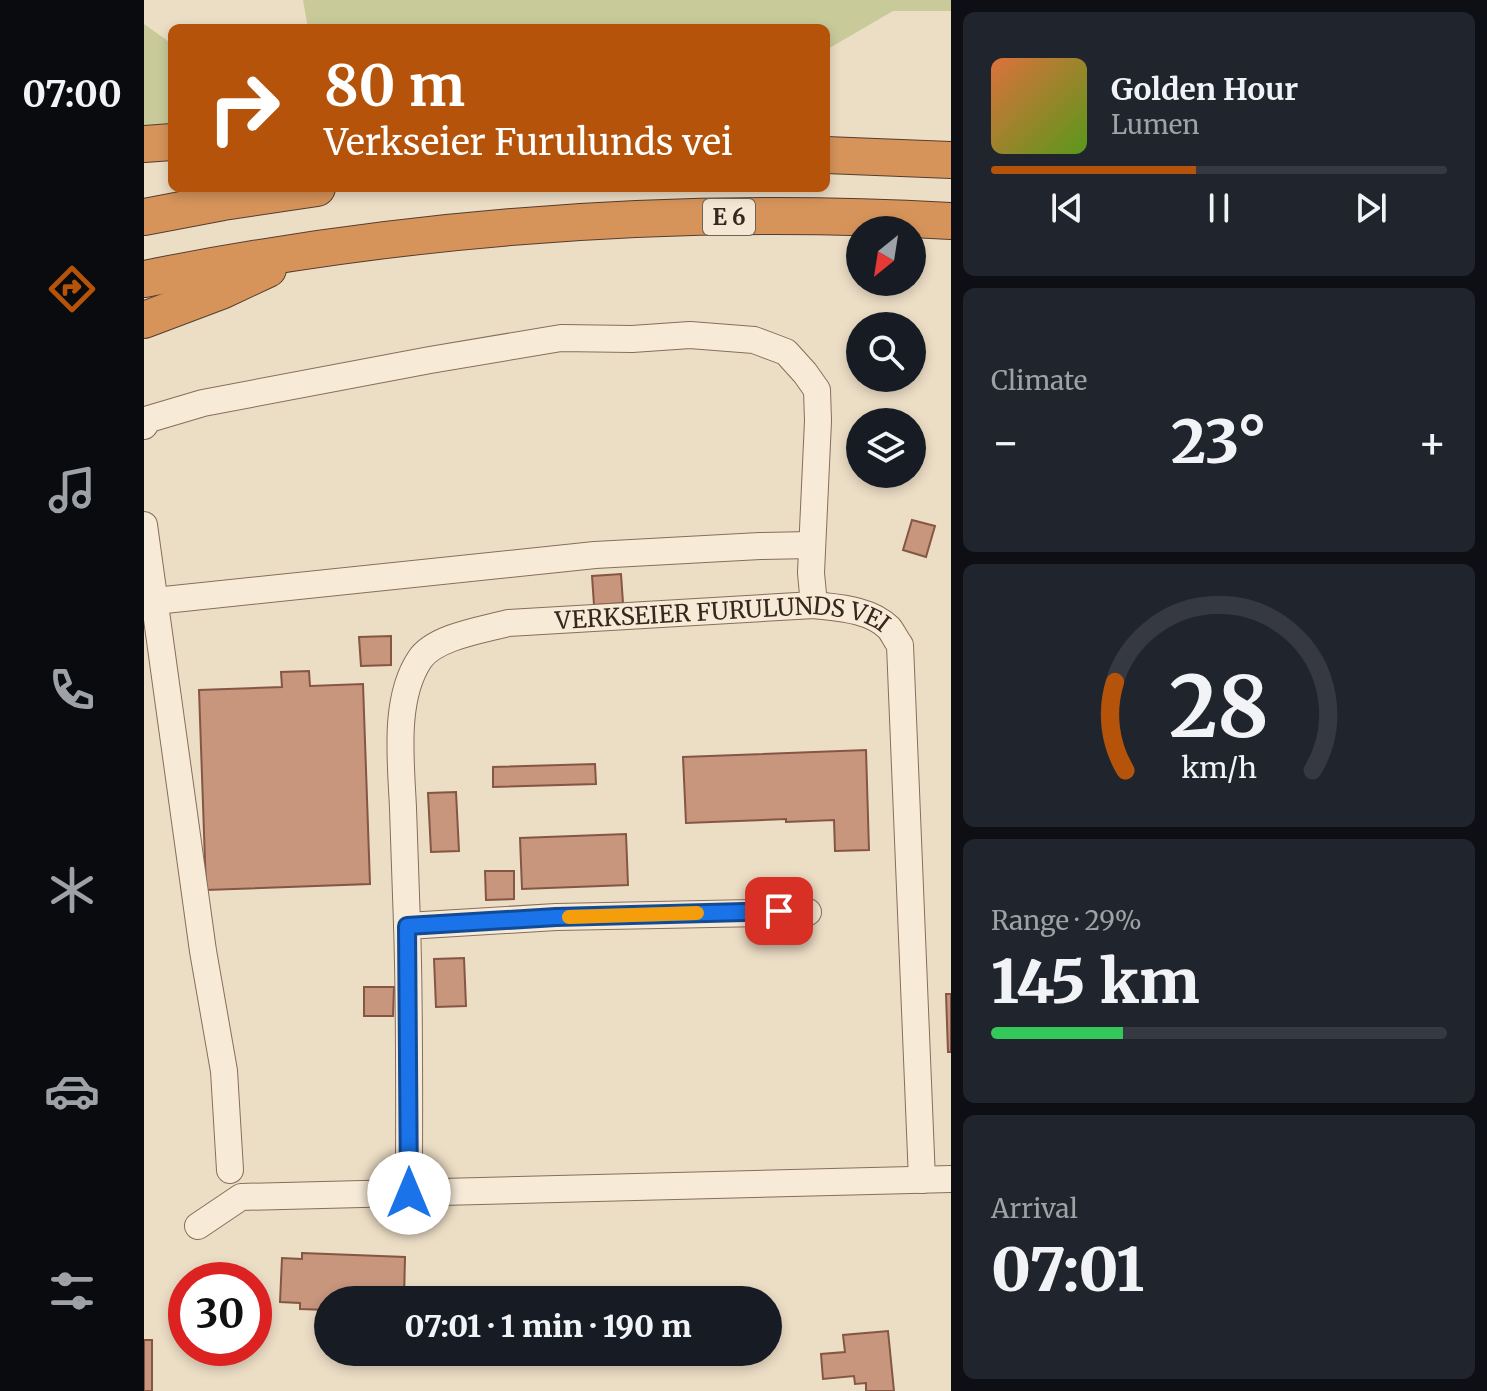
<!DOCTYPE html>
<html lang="en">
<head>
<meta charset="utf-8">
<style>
  :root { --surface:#171b24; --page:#20242c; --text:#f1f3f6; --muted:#9ea1a6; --line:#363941; --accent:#b45309 }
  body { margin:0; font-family:Merriweather,serif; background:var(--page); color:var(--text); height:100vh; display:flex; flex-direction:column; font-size:30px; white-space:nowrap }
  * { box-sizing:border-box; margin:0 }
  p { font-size:26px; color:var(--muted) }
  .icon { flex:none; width:44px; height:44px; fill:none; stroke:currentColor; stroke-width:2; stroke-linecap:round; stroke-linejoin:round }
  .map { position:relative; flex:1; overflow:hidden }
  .panel { display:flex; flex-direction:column; gap:12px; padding:12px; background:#0d0f14; width:536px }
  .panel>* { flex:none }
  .top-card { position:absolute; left:24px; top:24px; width:662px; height:168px; border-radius:12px; box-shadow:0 4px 12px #0003; background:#b45309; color:#fff; overflow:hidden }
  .needle { width:52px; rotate:210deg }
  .buttons { position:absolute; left:702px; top:216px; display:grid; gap:16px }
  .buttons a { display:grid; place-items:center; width:80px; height:80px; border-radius:50%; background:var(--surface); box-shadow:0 4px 12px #0003; font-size:40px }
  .speed { position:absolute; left:24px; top:1262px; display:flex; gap:16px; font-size:40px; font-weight:700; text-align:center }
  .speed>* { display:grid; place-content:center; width:104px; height:104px; border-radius:50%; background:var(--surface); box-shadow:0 4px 12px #0003; line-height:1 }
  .speed .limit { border:12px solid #d22; background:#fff; color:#111 }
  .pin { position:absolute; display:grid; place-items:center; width:68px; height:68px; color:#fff; margin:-34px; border-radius:16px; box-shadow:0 4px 12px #0006 }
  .me { position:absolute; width:88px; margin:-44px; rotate:0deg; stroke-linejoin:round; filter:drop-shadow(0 0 6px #0008) }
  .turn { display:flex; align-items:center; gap:28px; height:168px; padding:0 24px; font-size:36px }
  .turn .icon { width:104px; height:104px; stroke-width:2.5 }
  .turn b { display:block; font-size:56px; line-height:68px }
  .big { font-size:60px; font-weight:800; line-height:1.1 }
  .panel .card { flex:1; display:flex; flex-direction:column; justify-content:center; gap:12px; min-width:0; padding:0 28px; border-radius:12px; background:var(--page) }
  .panel .dial { align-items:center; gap:0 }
  .dial svg { height:208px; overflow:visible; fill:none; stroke:var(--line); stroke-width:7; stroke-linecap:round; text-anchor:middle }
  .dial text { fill:var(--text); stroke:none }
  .song { display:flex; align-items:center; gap:24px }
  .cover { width:96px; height:96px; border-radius:12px; background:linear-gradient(135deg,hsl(20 70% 55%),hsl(90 70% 35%)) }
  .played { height:8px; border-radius:4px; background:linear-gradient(90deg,var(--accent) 45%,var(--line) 45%) }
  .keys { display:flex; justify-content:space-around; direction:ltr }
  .heat { display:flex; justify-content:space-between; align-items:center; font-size:44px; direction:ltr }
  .charge { height:12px; border-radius:6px; background:linear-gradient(90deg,#34c759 29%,var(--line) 0) }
  .trip { position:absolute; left:170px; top:1286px; width:468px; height:80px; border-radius:40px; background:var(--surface); box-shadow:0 4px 12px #0003; font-weight:800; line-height:80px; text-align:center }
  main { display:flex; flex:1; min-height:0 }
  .tab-bar { display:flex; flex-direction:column; width:144px; justify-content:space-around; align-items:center; background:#090b0e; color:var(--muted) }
  .tab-bar .icon { width:56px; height:56px }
  .tab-bar .current { color:var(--accent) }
  .tab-bar b { font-size:36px; color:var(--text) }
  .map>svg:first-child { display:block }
</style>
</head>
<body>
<main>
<nav class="tab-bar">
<b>07:00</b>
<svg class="icon current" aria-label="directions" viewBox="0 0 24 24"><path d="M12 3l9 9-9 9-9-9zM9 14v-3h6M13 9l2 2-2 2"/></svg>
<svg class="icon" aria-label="music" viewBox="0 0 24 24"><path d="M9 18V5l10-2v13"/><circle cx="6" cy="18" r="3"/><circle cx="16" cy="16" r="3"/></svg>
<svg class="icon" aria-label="phone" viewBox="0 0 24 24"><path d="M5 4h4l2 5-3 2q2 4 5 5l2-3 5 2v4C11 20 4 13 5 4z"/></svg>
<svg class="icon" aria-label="climate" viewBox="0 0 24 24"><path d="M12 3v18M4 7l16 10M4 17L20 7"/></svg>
<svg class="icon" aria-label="car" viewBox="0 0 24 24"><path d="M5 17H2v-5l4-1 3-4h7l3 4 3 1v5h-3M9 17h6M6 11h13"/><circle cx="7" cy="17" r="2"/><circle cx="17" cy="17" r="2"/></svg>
<svg class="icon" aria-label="filters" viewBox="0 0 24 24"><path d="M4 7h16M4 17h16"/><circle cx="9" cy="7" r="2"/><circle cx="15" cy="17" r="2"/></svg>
</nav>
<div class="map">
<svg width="807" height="1391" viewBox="0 0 807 1391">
  <rect width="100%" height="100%" fill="#ecddc5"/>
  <g fill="#c9ca99">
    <polygon points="159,0 807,0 807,11 749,11 682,50 682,28 164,28"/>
    <polygon points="0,24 28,44 28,126 0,130"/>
  </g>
  <g fill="#c8957d" stroke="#845643" stroke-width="2">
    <polygon points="768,520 791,526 782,557 759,550"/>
    <polygon points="477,574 479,603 450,605 448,576"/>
    <polygon points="247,636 247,665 217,666 215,637"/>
    <polygon points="165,671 166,686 219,684 226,884 62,890 55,690 138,687 137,672"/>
    <polygon points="722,750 725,850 691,851 690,820 642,822 642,819 542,823 539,757"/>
    <polygon points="451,764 452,784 349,787 349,767"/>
    <polygon points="312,792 315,851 287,852 284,793"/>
    <polygon points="482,834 484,885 378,889 376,838"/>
    <polygon points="341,871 370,871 370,899 342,900"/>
    <polygon points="320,958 322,1006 292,1007 290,959"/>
    <polygon points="220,987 250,987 249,1016 220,1016"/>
    <polygon points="802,994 807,994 807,1052 804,1052"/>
    <polygon points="158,1253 261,1257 260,1300 184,1300 184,1310 156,1309 156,1303 136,1302 138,1258 158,1259"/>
    <polygon points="744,1331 750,1391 722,1391 722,1383 711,1384 710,1376 679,1379 677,1354 701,1352 699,1335"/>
    <rect x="0" y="1340" width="8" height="51"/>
  </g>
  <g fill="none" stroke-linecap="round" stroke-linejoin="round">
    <defs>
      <g id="minor">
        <polyline points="0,426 5,419 59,403 286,360 417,338 488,339 546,335 610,340 642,352 661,373 673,390 674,421 667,573 670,605"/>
        <polyline points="0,525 59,951 80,1071 86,1170"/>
        <polyline points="11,601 451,555 616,546 667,545"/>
        <polyline points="263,926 412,917 664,912"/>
        <path id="s1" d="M265,1193C265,1104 266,1014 263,924C262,886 260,847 259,808C257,762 249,699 276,659C291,637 338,630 364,623L670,605C695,608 726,609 745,628C749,633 752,640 756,645L778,1180"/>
        <polyline points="54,1226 97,1197 807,1179"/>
      </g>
      <g id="highway">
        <polyline points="0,144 28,142"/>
        <polyline points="682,155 807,160"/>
        <polyline points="0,217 79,202 173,188"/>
        <path d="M0,279C265,226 537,206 807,221"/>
        <polyline points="0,320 77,291 124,269"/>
      </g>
    </defs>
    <use href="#minor" stroke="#866e5c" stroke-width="28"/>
    <use href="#highway" stroke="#543d30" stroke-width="38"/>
    <use href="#minor" stroke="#f7ebd8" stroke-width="26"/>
    <use href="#highway" stroke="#d7945a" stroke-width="36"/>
  </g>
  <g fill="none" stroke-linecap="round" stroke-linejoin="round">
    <defs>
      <polyline id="route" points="265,1193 263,926 412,917 635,911"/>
    </defs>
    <use href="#route" stroke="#114b97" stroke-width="20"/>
    <use href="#route" stroke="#1a73e8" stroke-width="14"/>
    <polyline stroke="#f59e0b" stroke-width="14" points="425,917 553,913"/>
  </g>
  <g text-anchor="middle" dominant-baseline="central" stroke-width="7" stroke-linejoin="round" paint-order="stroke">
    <rect fill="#f4e8d4" stroke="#706255" stroke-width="2" x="559" y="199" width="52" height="36" rx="6"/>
    <g font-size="22" font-weight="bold" fill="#37281f">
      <text x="585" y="217">E 6</text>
    </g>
    <g font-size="24" fill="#37281f" stroke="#f4e8d4">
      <text stroke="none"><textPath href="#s1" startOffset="850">VERKSEIER FURULUNDS VEI</textPath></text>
    </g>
  </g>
</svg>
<div class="buttons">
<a><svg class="needle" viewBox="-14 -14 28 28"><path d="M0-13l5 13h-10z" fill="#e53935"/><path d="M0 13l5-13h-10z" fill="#9ea1a6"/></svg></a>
<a><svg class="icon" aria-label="search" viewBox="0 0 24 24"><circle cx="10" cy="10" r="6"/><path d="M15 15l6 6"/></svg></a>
<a><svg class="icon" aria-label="layers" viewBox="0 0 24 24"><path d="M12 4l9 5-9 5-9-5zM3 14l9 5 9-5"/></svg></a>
</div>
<div class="speed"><div class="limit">30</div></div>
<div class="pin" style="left:635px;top:911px;background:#d93025"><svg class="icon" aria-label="arrive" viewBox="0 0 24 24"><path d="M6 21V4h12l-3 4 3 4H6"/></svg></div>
<svg class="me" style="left:265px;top:1193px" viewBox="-20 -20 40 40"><circle r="19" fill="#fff"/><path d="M0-13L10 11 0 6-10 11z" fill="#1a73e8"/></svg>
<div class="trip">07:01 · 1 min · 190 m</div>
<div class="top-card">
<div class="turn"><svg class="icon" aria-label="right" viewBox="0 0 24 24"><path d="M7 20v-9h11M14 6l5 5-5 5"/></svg><div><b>80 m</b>Verkseier Furulunds vei</div></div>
</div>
</div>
<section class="panel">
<div class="card">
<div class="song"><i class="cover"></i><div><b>Golden Hour</b><p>Lumen</p></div></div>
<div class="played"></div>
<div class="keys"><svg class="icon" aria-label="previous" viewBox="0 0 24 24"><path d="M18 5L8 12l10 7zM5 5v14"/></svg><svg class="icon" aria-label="pause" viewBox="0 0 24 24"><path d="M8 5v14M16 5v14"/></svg><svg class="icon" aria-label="next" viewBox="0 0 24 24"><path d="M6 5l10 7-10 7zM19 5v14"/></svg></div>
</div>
<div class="card"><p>Climate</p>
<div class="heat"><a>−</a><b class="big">23°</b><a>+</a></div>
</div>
<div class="card dial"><svg viewBox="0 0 100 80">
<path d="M14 69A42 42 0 1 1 86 69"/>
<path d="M14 69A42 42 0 0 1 10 35" stroke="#b45309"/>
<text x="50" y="56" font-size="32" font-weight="700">28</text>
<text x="50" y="72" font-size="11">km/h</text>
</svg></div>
<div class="card"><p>Range · 29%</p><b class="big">145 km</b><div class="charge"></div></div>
<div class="card"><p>Arrival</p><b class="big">07:01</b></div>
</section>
</main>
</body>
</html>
